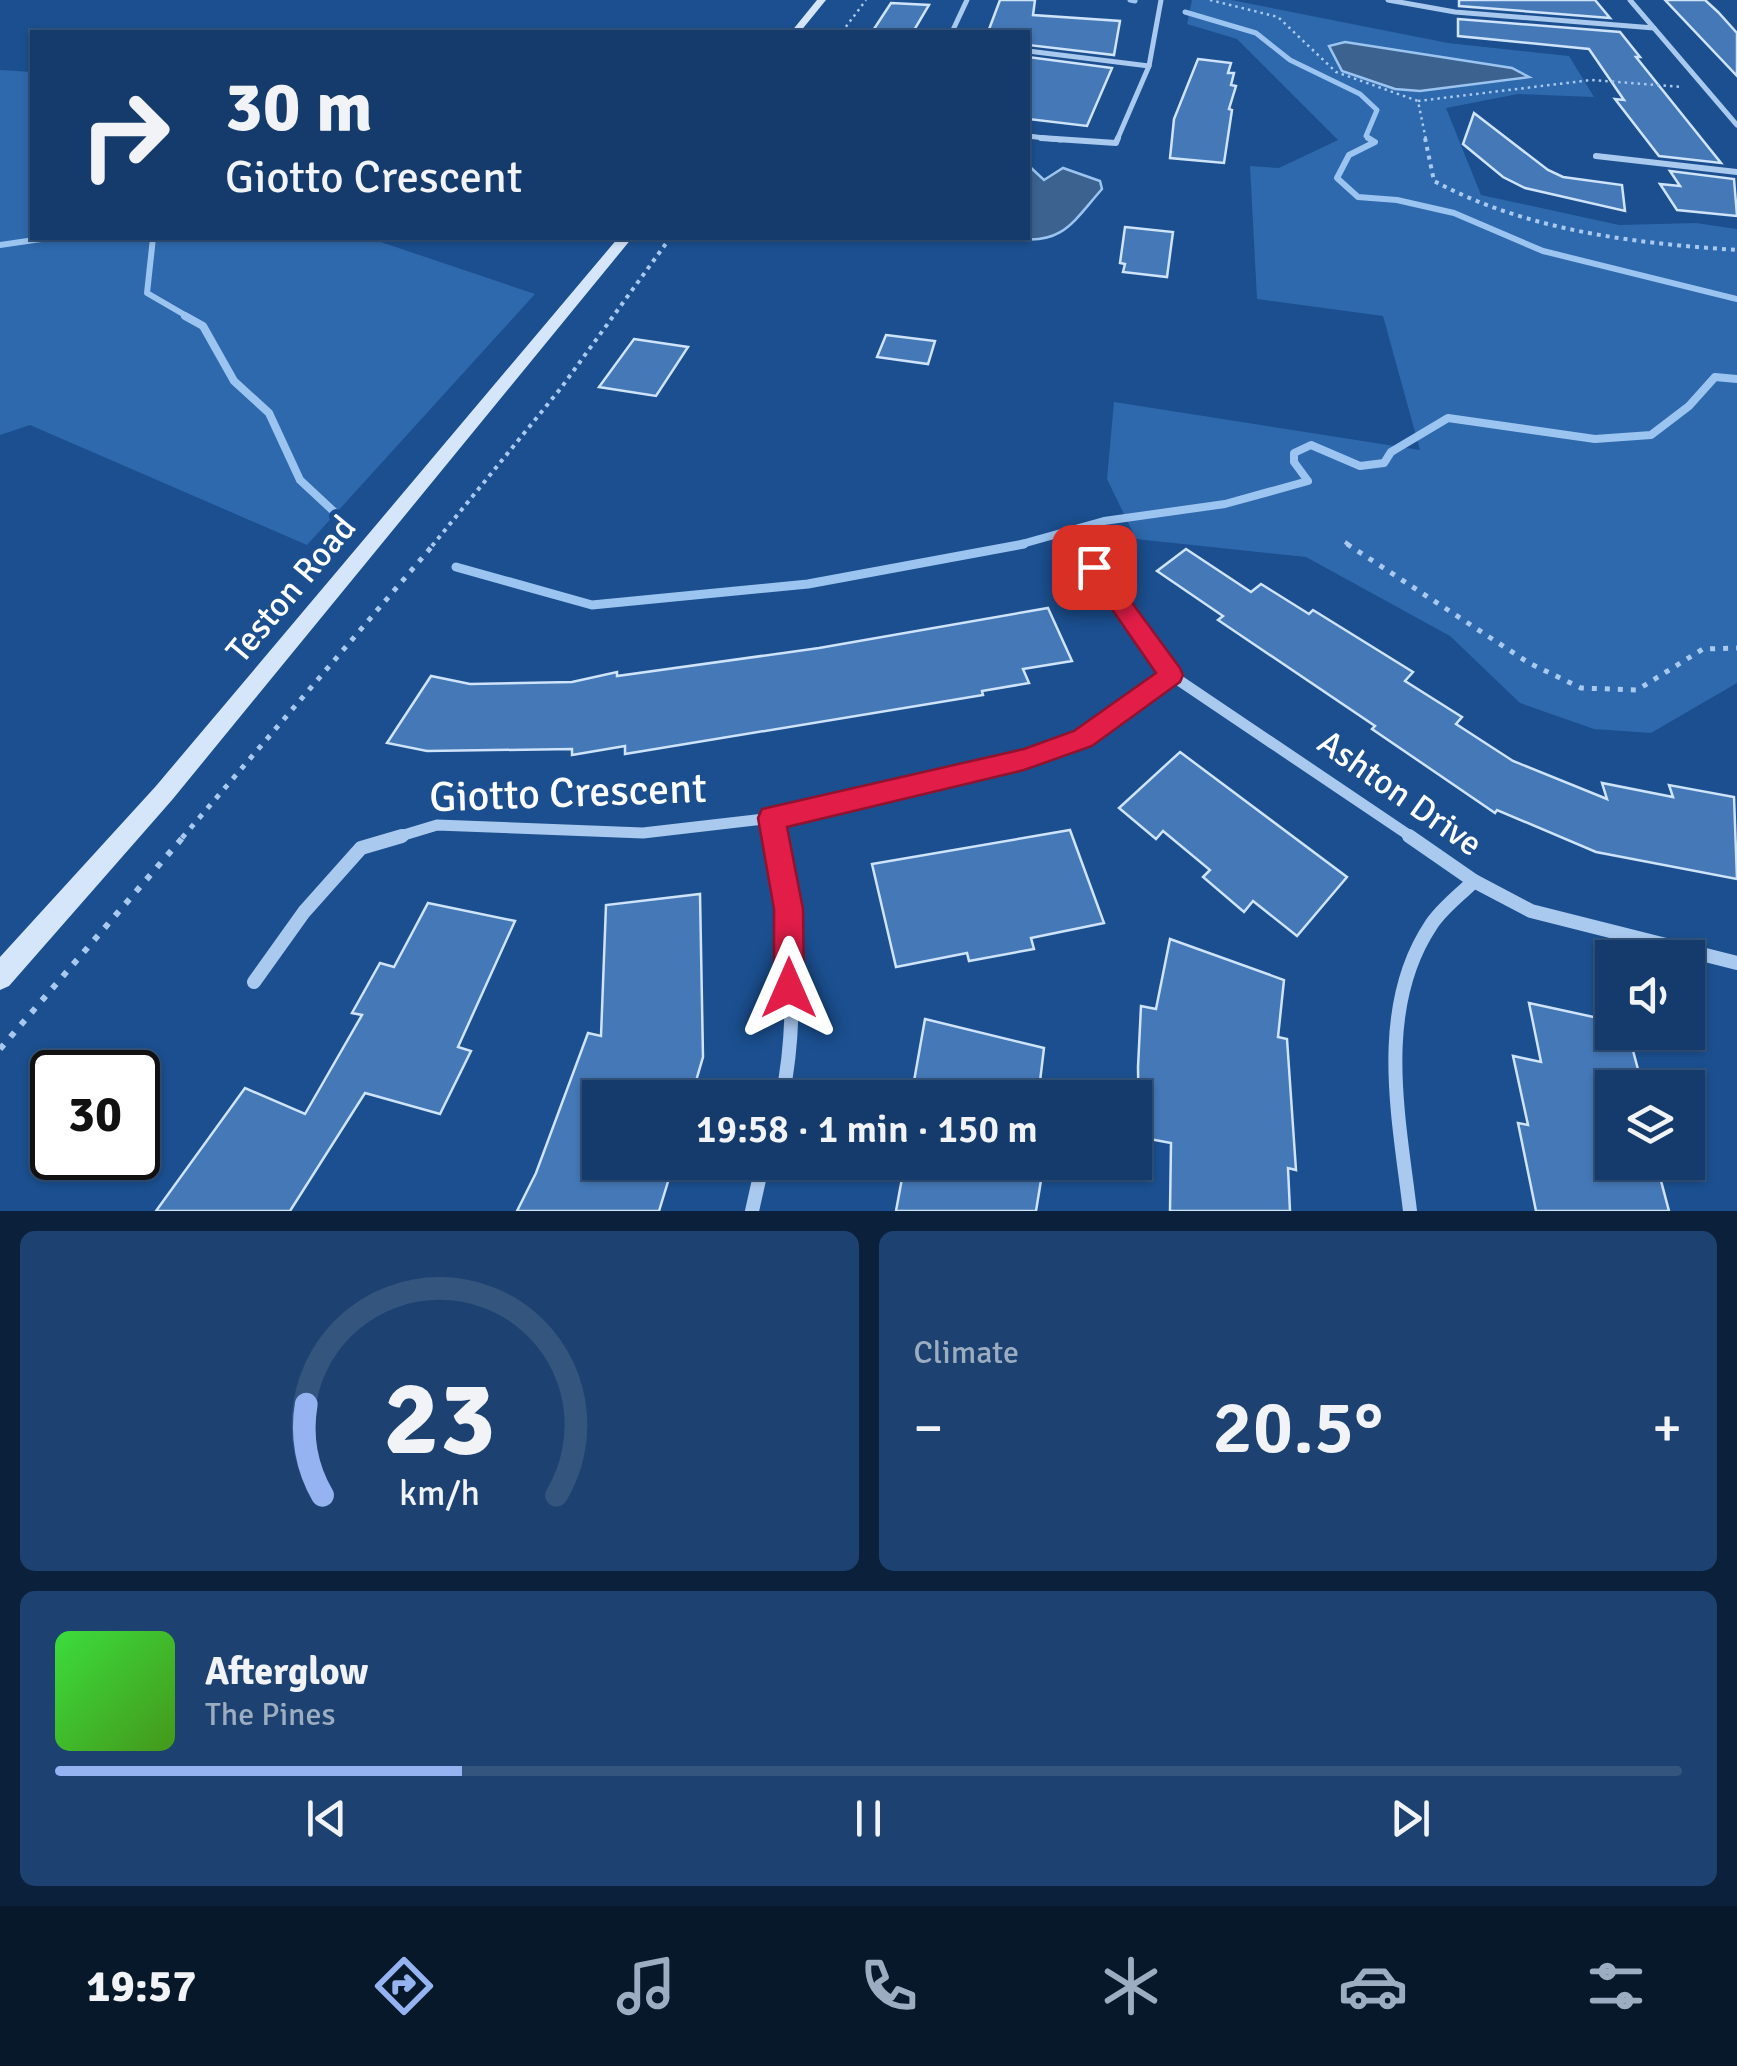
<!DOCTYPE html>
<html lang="en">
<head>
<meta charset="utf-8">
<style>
  :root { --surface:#143b6b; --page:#1d4271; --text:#f1f3f6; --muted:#9dadc1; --line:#33557e; --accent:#95b2f1 }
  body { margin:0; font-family:Signika,sans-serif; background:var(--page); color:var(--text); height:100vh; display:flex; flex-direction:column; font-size:38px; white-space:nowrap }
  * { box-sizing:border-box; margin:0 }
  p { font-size:32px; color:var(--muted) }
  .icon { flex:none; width:55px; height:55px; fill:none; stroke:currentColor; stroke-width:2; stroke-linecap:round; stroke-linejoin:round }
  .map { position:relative; height:1211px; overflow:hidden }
  .side { display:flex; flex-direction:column; gap:20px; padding:20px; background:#0b203b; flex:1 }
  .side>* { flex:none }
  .top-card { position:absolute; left:30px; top:30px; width:1000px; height:210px; border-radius:0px; box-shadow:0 2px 8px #0004,0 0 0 2px var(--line); background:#143b6b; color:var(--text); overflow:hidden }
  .buttons { position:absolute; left:1595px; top:940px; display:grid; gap:20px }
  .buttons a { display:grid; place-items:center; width:110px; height:110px; border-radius:0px; background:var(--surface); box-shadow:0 2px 8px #0004,0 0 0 2px var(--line); font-size:50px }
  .speed { position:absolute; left:30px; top:1050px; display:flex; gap:20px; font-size:50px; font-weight:700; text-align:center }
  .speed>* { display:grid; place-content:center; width:130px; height:130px; border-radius:50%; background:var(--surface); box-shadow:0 2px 8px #0004,0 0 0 2px var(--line); line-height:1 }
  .speed .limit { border:5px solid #111; border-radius:15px; background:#fff; color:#111 }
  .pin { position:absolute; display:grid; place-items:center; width:85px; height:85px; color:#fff; margin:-42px; border-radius:20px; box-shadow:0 5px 15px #0006 }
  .me { position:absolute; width:110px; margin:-55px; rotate:0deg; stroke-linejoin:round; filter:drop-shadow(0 0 8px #0008) }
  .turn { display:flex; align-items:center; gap:35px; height:210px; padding:0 30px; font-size:45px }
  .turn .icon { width:130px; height:130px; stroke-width:2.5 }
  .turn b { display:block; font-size:70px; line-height:85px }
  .big { font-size:75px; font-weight:600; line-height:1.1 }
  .side .card { flex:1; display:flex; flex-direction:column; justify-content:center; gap:15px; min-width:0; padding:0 35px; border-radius:15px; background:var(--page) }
  .side .dial { align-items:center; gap:0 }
  .dial svg { height:260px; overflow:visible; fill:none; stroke:var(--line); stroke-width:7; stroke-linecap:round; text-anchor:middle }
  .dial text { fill:var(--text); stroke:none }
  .song { display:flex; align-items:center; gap:30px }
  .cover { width:120px; height:120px; border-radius:15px; background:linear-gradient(135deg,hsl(120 70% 55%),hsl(100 70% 35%)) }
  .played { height:10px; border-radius:5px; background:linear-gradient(90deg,var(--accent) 25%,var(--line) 25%) }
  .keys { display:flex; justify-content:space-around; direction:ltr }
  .heat { display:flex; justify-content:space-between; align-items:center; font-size:55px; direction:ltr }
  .side .tiles { flex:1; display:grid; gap:20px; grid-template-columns:1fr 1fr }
  .card:last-child { grid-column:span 2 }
  .trip { position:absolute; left:582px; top:1080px; width:570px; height:100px; border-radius:0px; background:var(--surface); box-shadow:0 2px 8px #0004,0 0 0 2px var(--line); font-weight:600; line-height:100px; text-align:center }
  .tabs { display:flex; height:160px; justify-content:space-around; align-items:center; background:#08182b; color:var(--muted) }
  .tabs .icon { width:70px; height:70px }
  .tabs .active { color:var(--accent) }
  .tabs b { font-size:45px; color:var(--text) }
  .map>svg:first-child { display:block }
</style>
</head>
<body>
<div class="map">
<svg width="1737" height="1211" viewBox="0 0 1737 1211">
  <rect width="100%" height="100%" fill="#1b4f8f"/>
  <g fill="#2e69ad">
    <polygon points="1192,0 1231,0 1448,43 1569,56 1594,97 1518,94 1446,108 1481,195 1619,225 1696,223 1737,229 1737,683 1651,733 1594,729 1520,703 1450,636 1306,557 1136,539 1107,479 1114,402 1420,450 1383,316 1257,299 1250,166 1279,168 1338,140 1237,39 1187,24"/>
    <polygon points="0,70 32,72 32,238 369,238 535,294 307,545 30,425 0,435"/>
  </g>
  <g fill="#3c6290" stroke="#9cc4f0" stroke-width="2.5">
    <polygon points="1345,42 1512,68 1529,77 1420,91 1395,89 1342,71 1329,46"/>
    <path d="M1028,165L1044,180L1063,168L1100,181L1102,189C1073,222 1062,246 1014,238H1028Z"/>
  </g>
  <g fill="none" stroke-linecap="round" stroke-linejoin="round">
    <g stroke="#9cc4f0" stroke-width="5">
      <polyline points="1130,0 1135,1"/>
      <polyline points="1185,12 1256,33 1290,60 1360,94 1377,110 1366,136 1372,140"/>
    </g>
    <g stroke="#9cc4f0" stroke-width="6">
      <polyline points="1368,138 1375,142 1349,155 1337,178 1358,197 1397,200 1454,213 1543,251 1737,299"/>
      <polyline points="141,238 153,238 147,293 190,318"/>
      <polyline points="0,245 48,238"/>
    </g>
    <g stroke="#9cc4f0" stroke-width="8">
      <polyline points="185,316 203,326 234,381 269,413 300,480 344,521"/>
      <polyline points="1015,546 1104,521 1225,504 1308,481 1294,462 1294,453 1311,445 1360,466 1384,463 1391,452 1448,418 1595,439 1651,435 1689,406 1715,377 1737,379"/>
    </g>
    <polyline stroke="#9cc4f0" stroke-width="9" points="456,567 592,605 808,584 1024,544"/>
  </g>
  <g fill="#4478b7" stroke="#cfe3fa" stroke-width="2.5">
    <polygon points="1000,0 1035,0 1033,15 1120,21 1114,55 1028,45 1028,30 988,32"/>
    <polygon points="1459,0 1595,0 1610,18 1459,6"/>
    <polygon points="1665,0 1705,0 1718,12 1737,33 1737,76"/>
    <polygon points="891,3 929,5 913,32 872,32"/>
    <polygon points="1458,19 1620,32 1640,57 1636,57 1721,163 1659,156 1615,99 1624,100 1589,49 1458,36"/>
    <polygon points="1028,57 1112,68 1087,126 1028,119"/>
    <polygon points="1198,59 1231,63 1228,73 1234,73 1231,85 1236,86 1229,109 1232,110 1224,163 1170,158 1174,119"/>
    <polygon points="1474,113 1548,170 1563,177 1622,185 1625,211 1525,188 1503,177 1463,144"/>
    <polygon points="1670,171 1734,179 1737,216 1677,210 1660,184 1680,186"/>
    <polygon points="1125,227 1173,232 1167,277 1123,272 1125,264 1120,263"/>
    <polygon points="886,335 935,341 928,364 877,357"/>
    <polygon points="634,339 688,347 656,396 599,387"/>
    <polygon points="1186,549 1251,592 1261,584 1309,614 1313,610 1413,672 1405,681 1462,717 1456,724 1513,761 1607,799 1602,783 1673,797 1669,785 1734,797 1737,879 1596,852 1497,810 1495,813 1372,729 1375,726 1218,620 1223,616 1157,571"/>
    <polygon points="1048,608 1072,661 1023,669 1029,683 982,691 983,695 625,754 625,746 572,755 572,749 427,751 387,743 431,676 470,684 572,682 617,672 617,676 819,648"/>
    <polygon points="1180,752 1347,877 1297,936 1253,901 1244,912 1203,877 1210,870 1163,831 1156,839 1119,808"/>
    <polygon points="1070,830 1104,923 1031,938 1034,949 969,961 967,953 896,967 872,864"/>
    <polygon points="700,894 703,1057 691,1098 600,1098 600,1162 674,1162 659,1211 517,1211 536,1173 588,1033 601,1036 606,905"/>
    <polygon points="428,903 515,921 458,1047 471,1051 440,1114 365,1093 290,1211 156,1211 245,1088 305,1114 362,1015 352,1013 380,963 394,967"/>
    <polygon points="1170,939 1284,980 1278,1037 1287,1039 1296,1170 1288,1168 1290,1211 1170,1211 1171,1143 1139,1137 1138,1067 1141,1006 1156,1009"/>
    <polygon points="1529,1003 1612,1021 1612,1032 1628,1032 1643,1088 1612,1088 1612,1162 1656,1162 1669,1211 1536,1211 1518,1123 1528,1125 1513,1056 1541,1062"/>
    <polygon points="925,1019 1044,1048 1038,1098 918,1098 921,1083 914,1081"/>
    <polygon points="905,1162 1044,1162 1036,1211 896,1211"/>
  </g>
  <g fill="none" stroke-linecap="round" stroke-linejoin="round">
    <g stroke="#a9c9ee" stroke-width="2.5" stroke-dasharray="2.5 4" stroke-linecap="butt">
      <polyline points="1210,0 1278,17 1336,72 1418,101 1426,140"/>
      <polyline points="842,32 866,0"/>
      <polyline points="1418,101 1591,80 1683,87"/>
    </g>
    <g stroke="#a9c9ee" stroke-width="4" stroke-dasharray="4 5" stroke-linecap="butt">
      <path d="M1425,138L1434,181C1528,231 1633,243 1737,250"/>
      <polyline points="1345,542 1351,546"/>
      <polyline points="432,546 561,388 670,238"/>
    </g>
    <g stroke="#a9c9ee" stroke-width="5" stroke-dasharray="5 8" stroke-linecap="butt">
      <polyline points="1347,544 1529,663 1581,688 1637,690 1703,649 1737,648"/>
      <polyline points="182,838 434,544"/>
    </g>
    <polyline stroke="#a9c9ee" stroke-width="6" stroke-dasharray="6 10" stroke-linecap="butt" points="0,1049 184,836"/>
    <g stroke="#a9c9ee" stroke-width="5">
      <polyline points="1388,0 1455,12 1654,28"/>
      <polyline points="1630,0 1737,125"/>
      <polyline points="952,32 967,0"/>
      <polyline points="1028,51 1149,66"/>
      <polyline points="1028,136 1061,140"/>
      <polyline points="1117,140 1149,66 1161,0"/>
    </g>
    <g stroke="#a9c9ee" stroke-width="6">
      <polyline points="1041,138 1116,143 1118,138"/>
      <polyline points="1596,156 1737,172"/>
    </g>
    <g stroke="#a9c9ee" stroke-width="11">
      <polyline points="1094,567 1171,675 1413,838"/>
      <polyline points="772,818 890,794 1023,759 1083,738 1171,675"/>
      <polyline points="394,838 437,825 643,833 772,818 775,838"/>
    </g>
    <g stroke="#a9c9ee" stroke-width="14">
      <path d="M775,836C790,923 800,1011 782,1098"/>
      <polyline points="1409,836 1474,881 1531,911 1737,963"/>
      <polyline points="254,982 304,912 361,848 402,836"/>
      <polyline points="752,1211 763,1162"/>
      <path d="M1410,1211C1399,1118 1375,1009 1431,925C1442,908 1460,895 1474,881"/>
    </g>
    <g fill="#d6e6fa" fill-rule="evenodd">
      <polygon points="817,0 826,0 800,32 791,32"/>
      <polygon points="618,238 632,238 172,800 9,986 0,990 0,957 156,786"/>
    </g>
  </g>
  <polygon fill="#e11d48" stroke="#92132f" stroke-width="2.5" points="1094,559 1102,562 1180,668 1183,675 1180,682 1092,746 1024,770 787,827 803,909 804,988 800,999 789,1004 778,999 774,988 774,909 758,818 762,809 1024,749 1074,731 1156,673 1083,567"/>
  <g text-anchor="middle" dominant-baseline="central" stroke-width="10" stroke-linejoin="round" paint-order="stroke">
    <g font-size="35" fill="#fff" stroke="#1b4f8f">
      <text transform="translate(291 589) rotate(-50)">Teston Road</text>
      <text transform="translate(1400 793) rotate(35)">Ashton Drive</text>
    </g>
    <g font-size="42" fill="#fff" stroke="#1b4f8f">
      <text transform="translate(568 793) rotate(-2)">Giotto Crescent</text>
    </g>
  </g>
</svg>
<div class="buttons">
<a><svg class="icon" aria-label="sound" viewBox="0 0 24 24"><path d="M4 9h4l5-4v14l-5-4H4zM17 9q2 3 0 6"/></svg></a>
<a><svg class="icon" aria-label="layers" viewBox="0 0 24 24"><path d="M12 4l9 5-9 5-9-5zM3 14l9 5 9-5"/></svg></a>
</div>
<div class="speed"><div class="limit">30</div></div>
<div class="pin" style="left:1094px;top:567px;background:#d93025"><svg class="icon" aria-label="arrive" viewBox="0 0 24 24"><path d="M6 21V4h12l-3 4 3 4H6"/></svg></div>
<svg class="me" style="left:789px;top:988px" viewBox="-20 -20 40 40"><path d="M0-17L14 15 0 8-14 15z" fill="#e11d48" stroke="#fff" stroke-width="4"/></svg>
<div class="trip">19:58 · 1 min · 150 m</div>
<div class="top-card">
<div class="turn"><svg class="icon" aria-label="right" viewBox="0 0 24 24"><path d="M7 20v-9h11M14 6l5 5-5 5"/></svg><div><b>30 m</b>Giotto Crescent</div></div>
</div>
</div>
<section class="side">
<div class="tiles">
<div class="card dial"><svg viewBox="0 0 100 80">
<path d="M14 69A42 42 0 1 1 86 69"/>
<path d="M14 69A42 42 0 0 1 9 41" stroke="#95b2f1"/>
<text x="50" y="56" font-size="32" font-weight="700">23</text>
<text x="50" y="72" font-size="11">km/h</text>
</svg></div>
<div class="card"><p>Climate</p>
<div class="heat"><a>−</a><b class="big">20.5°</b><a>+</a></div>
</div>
<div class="card">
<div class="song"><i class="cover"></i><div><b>Afterglow</b><p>The Pines</p></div></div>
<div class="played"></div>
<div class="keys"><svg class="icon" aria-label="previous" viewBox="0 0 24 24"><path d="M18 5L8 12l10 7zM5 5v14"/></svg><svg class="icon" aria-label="pause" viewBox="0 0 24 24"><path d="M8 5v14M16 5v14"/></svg><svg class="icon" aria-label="next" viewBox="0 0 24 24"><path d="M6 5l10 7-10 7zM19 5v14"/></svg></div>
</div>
</div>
</section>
<nav class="tabs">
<b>19:57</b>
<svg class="icon active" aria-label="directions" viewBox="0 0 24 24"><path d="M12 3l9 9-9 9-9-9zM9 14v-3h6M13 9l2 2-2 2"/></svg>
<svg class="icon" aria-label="music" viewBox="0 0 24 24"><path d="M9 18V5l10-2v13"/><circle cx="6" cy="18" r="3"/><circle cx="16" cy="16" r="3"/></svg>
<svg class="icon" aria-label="phone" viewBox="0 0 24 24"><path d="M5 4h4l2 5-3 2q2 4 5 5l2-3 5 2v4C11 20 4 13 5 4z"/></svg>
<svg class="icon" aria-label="climate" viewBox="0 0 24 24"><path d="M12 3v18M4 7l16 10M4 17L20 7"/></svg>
<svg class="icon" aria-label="car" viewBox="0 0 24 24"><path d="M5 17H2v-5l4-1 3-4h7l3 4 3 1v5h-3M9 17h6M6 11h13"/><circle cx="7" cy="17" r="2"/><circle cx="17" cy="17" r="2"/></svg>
<svg class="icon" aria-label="filters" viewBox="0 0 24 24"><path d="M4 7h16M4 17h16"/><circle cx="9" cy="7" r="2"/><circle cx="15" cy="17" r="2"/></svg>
</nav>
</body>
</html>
